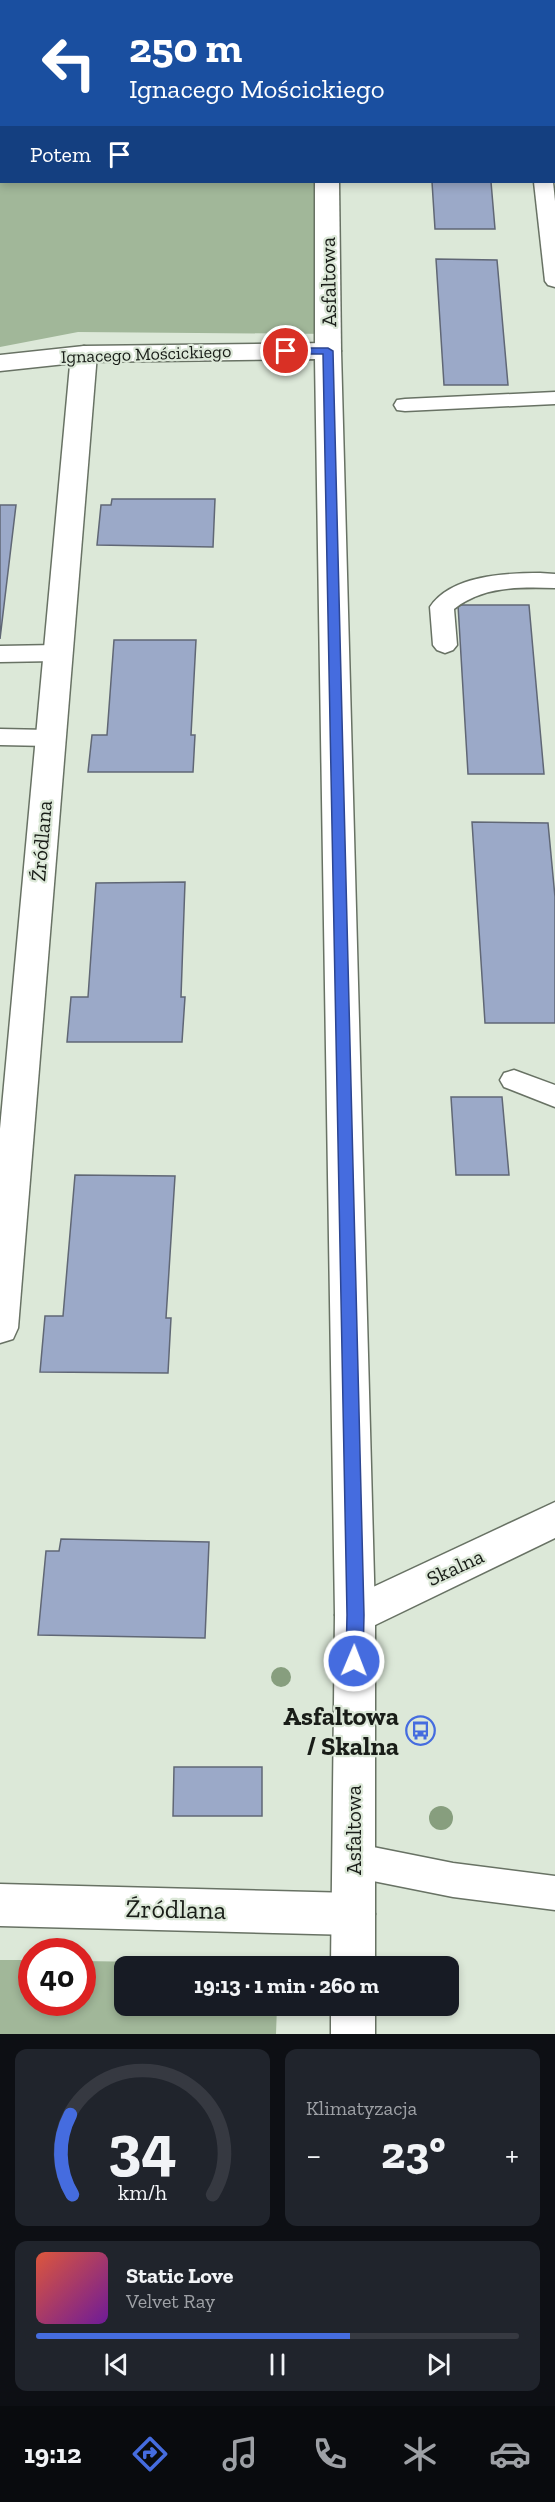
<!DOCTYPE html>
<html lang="pl">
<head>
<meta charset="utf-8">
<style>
  :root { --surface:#171b24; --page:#20242c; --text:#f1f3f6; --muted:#9ea1a6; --line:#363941; --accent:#456cdf }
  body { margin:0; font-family:"Zilla Slab",serif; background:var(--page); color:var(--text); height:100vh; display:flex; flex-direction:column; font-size:22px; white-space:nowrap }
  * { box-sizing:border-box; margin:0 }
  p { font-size:20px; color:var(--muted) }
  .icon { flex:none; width:33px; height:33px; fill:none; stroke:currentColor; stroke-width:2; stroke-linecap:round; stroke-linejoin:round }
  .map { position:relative; height:2034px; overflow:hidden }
  .panel { display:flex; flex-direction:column; gap:15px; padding:15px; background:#0d0f14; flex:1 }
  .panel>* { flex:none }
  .banner { position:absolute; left:0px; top:0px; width:555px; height:183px; box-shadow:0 3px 9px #0003; background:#1a4fa0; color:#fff; overflow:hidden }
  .speed { position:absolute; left:18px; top:1938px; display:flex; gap:12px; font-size:30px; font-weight:700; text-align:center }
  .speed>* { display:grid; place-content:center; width:78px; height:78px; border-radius:50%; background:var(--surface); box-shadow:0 3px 9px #0003; line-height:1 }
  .speed .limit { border:9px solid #d22; background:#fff; color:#111 }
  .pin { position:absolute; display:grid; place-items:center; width:51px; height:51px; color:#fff; margin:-26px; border:3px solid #fff; border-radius:50%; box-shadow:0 2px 6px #0007 }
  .me { position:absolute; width:66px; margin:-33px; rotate:1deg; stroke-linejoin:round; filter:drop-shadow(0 0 4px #0008) }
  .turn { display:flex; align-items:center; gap:21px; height:126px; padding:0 30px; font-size:27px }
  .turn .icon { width:78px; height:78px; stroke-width:2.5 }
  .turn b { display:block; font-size:42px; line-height:51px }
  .then { display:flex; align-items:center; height:57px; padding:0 30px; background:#0003; gap:12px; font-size:22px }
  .big { font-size:45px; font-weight:800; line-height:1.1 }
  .panel .card { flex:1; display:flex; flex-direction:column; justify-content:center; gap:9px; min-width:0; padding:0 21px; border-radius:12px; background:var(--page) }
  .panel .dial { align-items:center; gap:0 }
  .dial svg { height:156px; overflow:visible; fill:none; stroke:var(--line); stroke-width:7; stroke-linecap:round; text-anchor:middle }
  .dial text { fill:var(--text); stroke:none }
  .song { display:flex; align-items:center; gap:18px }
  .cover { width:72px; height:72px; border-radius:9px; background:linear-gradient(135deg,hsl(10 70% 55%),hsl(280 70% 35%)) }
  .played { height:6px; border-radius:3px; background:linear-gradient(90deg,var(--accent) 65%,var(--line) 65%) }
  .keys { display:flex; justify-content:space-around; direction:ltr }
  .heat { display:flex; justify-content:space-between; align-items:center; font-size:33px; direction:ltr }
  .panel .tiles { flex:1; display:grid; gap:15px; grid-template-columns:1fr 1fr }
  .card:last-child { grid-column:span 2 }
  .trip { position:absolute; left:114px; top:1956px; width:345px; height:60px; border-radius:12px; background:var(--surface); box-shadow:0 3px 9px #0003; font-weight:800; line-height:60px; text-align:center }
  .dock { display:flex; height:96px; justify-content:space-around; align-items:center; background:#090b0e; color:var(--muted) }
  .dock .icon { width:42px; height:42px }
  .dock .active { color:var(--accent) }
  .dock b { font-size:27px; color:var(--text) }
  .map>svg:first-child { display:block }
</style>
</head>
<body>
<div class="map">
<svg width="555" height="2034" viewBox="0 0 555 2034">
  <rect width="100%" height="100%" fill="#dce8d8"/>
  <g fill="#a1b799">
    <polygon points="0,0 331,0 2,2 2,182 334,182 335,334 78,332 0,347"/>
    <polygon points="0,1960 31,1960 32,2002 82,2002 83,1961 277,1964 277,1966 124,1966 124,2006 277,2006 276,2034 0,2034"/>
  </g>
  <g fill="#9ba9c8" stroke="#606775" stroke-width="1.5">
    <rect x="421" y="0" width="53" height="2"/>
    <polygon points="432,182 491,182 495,229 435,229"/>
    <polygon points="436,259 497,260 508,385 444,385"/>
    <polygon points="112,499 215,499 213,547 97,545 101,505 111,505"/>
    <polygon points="0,505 16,505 0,639"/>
    <polygon points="458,605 529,605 544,774 468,774"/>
    <polygon points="114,640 196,640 191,735 195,735 193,772 88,772 92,735 107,735"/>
    <polygon points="472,822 548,823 555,897 555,1023 485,1023"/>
    <polygon points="185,882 181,997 185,997 182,1042 67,1042 71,997 88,997 96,883"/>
    <polygon points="451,1097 502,1097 509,1175 456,1175"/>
    <polygon points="75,1175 175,1176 166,1318 171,1318 168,1373 40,1372 45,1316 63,1316"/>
    <polygon points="61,1539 209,1542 205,1638 38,1635 46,1551 59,1551"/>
    <polygon points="174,1767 262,1767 262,1816 173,1816"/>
  </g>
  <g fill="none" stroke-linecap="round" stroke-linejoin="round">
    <defs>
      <g id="lane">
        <rect x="516" y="0" width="18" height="2"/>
        <polygon points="555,83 555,95 554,95 554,84"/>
        <polygon points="534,182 553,182 555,201 555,287 548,285 545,281"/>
        <polygon points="555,392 555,404 405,411 397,410 394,405 397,400 405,399"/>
        <path d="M540,573L555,574V588C519,587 483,586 454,609L457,645L453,650L445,653L437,650L433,645L430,607C451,575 506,573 540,573Z"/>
        <polygon points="56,645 64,648 68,653 64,658 56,661 0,662 0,646"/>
        <polygon points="0,729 49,730 58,732 61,738 58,744 49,746 0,745"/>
        <polygon points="514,1070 555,1085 555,1107 504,1087 500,1080 504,1073"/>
        <polygon points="353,1843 453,1863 555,1876 555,1910 453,1897 353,1877 341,1872 336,1860 341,1848"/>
      </g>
      <g id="street">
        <rect x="314" y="0" width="22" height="2"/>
        <polygon points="315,182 339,182 341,351 337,356 328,359 319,356 315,351"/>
        <polygon points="84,346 93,349 97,354 18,1328 13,1339 0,1343 0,1129 71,354 75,349"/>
        <polygon points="555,1502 555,1538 369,1628 355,1633 341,1628 335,1615 341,1602"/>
        <polygon points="0,1884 353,1893 368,1899 375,1914 368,1929 353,1935 0,1926"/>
      </g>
      <g id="secondary">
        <polygon points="328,343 337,346 341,351 375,1615 375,1966 331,1966 335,1615 315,359 84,362 0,371 0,355 84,346"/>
        <rect x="331" y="2006" width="44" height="28"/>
      </g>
    </defs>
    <use href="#lane" stroke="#687264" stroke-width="3"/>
    <use href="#street" stroke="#687264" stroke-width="3"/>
    <use href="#secondary" stroke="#687264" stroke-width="3"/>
    <use href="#lane" fill="#fff" fill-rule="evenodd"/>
    <use href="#street" fill="#fff" fill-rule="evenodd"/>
    <use href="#secondary" fill="#fff" fill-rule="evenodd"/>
  </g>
  <g fill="#879e7e">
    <circle cx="281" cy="1677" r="10"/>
    <circle cx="441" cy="1818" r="12"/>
  </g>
  <polygon fill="#456cdf" stroke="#2d4691" stroke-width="1.5" points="286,348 328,348 333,351 364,1615 363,1661 360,1666 354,1668 348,1666 346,1661 347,1615 323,354 282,354 281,351"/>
  <defs>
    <symbol id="bus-ring" viewBox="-11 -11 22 22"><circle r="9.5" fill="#dce8d8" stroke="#456cdf" stroke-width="1.5"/><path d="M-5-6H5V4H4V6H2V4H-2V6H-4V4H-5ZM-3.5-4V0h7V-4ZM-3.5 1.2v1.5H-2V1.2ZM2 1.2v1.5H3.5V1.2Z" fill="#456cdf"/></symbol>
  </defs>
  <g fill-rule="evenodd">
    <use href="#bus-ring" x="404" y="1714" width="33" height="33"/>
  </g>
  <g text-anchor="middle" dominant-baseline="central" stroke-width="4.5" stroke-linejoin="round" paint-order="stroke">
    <g font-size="18" fill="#191d18" stroke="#dce8d8">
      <text transform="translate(146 354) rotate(-2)">Ignacego Mościckiego</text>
    </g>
    <g font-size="21" fill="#191d18" stroke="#dce8d8">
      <text transform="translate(328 282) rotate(-91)">Asfaltowa</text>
      <text transform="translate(41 841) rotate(-85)">Źródlana</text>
      <text transform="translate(455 1567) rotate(-25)">Skalna</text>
      <text transform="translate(353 1830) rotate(-90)">Asfaltowa</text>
    </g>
    <g font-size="26" font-weight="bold" fill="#191d18" stroke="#dce8d8" text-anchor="end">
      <text x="399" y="1716">Asfaltowa<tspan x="399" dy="30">/ Skalna</tspan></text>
    </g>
    <g font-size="26" fill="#191d18" stroke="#dce8d8">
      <text transform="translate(176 1909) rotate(1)">Źródlana</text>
    </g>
  </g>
</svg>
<div class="speed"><div class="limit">40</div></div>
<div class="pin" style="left:286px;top:351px;background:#d93025"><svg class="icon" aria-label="arrive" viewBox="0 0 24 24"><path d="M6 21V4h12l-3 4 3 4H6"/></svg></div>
<svg class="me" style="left:354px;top:1661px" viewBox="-20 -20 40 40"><circle r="17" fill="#456cdf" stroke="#fff" stroke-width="3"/><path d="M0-11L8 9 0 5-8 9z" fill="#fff"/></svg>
<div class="trip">19:13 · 1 min · 260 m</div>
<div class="banner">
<div class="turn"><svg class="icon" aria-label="left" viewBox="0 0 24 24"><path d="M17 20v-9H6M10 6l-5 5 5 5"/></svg><div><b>250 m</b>Ignacego Mościckiego</div></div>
<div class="then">Potem<svg class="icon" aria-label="arrive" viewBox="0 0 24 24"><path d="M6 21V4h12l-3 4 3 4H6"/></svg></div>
</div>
</div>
<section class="panel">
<div class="tiles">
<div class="card dial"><svg viewBox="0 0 100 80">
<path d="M14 69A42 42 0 1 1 86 69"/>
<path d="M14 69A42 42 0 0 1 13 28" stroke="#456cdf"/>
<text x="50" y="56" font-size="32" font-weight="700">34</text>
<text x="50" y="72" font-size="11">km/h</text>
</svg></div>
<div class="card"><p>Klimatyzacja</p>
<div class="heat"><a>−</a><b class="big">23°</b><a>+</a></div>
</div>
<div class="card">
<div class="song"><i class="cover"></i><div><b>Static Love</b><p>Velvet Ray</p></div></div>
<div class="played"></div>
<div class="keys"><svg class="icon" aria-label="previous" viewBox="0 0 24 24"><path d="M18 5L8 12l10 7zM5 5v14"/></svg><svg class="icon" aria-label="pause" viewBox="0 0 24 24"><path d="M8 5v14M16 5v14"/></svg><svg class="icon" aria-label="next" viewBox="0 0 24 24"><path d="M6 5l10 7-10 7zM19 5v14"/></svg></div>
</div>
</div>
</section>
<nav class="dock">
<b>19:12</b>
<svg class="icon active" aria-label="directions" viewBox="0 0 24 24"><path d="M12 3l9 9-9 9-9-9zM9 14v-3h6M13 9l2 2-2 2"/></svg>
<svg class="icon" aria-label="music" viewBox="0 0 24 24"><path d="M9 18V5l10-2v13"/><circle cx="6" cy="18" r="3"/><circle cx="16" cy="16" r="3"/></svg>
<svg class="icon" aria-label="phone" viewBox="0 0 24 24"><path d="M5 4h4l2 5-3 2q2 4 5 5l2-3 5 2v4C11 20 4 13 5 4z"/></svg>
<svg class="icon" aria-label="climate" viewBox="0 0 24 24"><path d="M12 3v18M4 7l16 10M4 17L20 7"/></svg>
<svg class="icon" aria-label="car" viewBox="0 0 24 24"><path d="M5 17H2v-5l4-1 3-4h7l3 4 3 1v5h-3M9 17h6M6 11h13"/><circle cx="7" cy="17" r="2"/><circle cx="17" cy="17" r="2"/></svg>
</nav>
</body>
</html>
